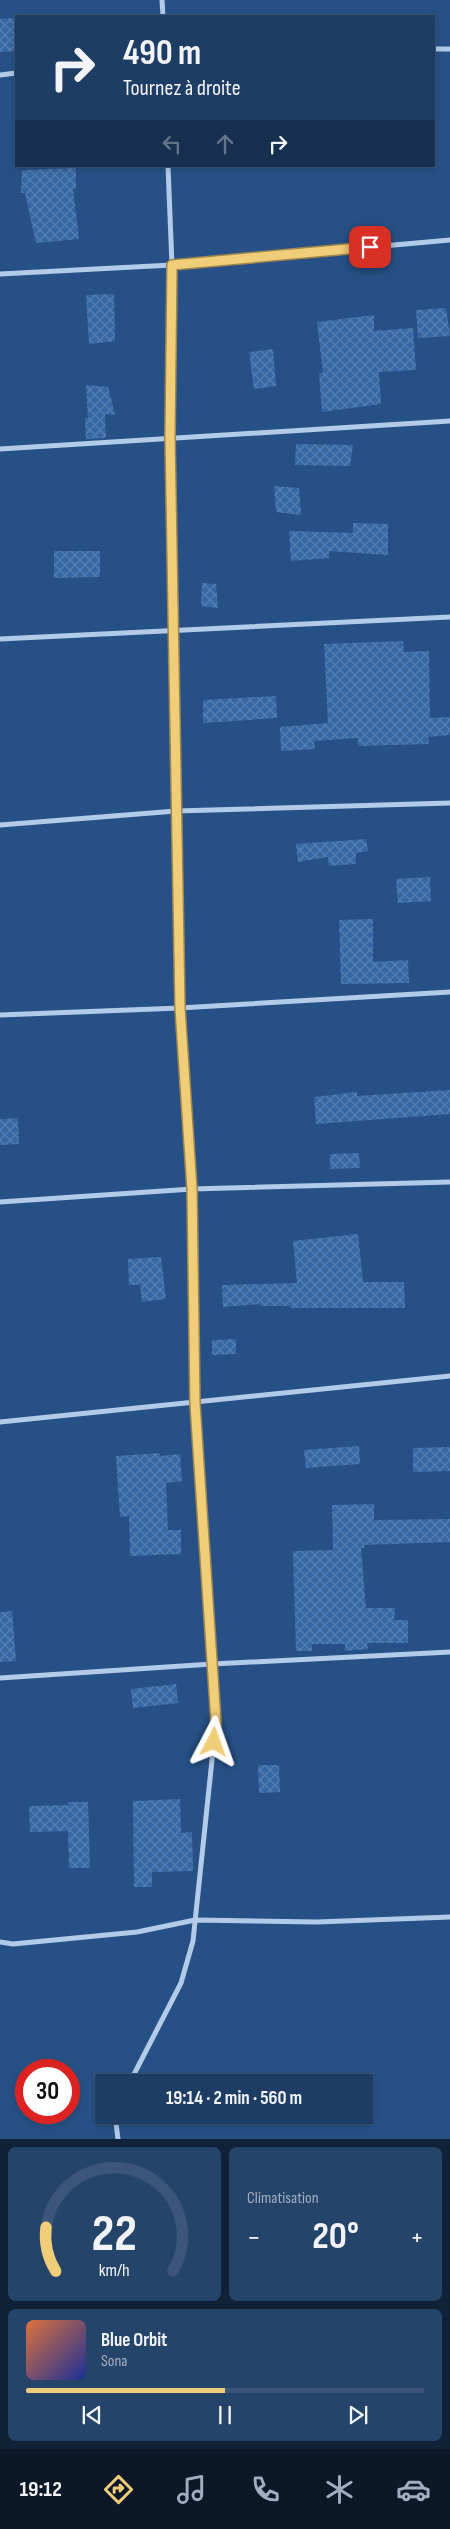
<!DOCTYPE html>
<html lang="fr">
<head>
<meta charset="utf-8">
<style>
  :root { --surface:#1d3d64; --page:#25446a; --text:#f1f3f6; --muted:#a0aebf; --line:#3b5678; --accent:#f0cd78 }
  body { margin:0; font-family:"Sofia Sans Condensed",sans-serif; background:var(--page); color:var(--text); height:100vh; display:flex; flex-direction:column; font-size:19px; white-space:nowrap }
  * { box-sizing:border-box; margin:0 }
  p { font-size:16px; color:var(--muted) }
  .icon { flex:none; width:28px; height:28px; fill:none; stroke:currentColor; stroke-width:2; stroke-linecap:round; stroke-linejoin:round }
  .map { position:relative; height:2139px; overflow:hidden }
  .drawer { display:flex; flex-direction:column; gap:8px; padding:8px; background:#102237; flex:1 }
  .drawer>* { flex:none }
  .hud { position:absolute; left:15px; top:15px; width:420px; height:152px; border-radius:0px; box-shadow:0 2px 8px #0003,0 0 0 1px var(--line); background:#1d3d64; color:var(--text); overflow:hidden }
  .speed { position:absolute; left:15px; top:2059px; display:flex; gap:10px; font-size:25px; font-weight:700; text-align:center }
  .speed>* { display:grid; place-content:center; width:65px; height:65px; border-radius:50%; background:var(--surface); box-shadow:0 2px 8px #0003,0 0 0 1px var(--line); line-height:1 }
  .speed .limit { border:8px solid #d22; background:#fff; color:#111 }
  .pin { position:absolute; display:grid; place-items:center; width:42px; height:42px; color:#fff; margin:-21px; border-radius:10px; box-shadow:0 2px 8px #0006 }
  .me { position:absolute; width:55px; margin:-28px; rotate:4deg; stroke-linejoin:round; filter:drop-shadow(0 0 4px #0008) }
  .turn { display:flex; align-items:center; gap:18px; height:105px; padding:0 25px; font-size:22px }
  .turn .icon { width:65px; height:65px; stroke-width:2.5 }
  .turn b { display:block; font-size:35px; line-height:42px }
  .lanes { display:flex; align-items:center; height:48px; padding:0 25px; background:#0003; justify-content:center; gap:25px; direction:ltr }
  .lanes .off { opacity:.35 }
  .big { font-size:38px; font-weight:700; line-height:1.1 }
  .drawer .tile { flex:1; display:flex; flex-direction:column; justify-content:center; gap:8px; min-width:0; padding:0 18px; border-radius:8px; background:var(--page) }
  .drawer .dial { align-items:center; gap:0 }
  .dial svg { height:130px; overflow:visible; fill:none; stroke:var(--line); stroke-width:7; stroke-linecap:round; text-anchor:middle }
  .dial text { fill:var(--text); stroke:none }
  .song { display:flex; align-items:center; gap:15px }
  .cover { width:60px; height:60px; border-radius:8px; background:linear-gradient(135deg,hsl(20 70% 55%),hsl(230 70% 35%)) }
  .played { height:5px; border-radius:2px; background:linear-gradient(90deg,var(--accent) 50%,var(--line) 50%) }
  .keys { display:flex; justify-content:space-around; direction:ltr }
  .heat { display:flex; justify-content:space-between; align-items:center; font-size:28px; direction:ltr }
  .drawer .tiles { flex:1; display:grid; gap:8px; grid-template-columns:1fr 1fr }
  .tile:last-child { grid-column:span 2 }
  .trip { position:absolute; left:95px; top:2074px; width:278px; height:50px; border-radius:0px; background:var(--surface); box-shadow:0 2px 8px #0003,0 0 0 1px var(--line); font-weight:700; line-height:50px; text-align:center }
  .dock { display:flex; height:80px; justify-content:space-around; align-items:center; background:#0c1828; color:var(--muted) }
  .dock .icon { width:35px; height:35px }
  .dock .active { color:var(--accent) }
  .dock b { font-size:22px; color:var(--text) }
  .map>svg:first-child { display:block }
</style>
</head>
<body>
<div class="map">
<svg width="450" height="2139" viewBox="0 0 450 2139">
  <defs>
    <pattern id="building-cross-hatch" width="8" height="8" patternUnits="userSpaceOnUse" patternTransform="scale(1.25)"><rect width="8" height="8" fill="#3868a3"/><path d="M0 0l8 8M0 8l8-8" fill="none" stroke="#567fb1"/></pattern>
  </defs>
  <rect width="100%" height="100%" fill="#275186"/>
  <g fill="url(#building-cross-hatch)">
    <polygon points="16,18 16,51 0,52 0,19"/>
    <polygon points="76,168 76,189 73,189 79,239 36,243 25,193 21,193 22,170"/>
    <polygon points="114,294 115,341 89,344 86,295"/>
    <polygon points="446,308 450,336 418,338 416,310"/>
    <polygon points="374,315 374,331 413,328 416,370 379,372 381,404 322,412 319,373 323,373 317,322"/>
    <polygon points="273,349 276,386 254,389 249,352"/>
    <polygon points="86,385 108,387 115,415 105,414 106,438 86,439 85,418 88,418"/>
    <polygon points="296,444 353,445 350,466 295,465"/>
    <polygon points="274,486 299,488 301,515 276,512"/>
    <polygon points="353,523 388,524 388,555 329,551 329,558 291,561 289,531 353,533"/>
    <polygon points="54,551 100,551 100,577 54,578"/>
    <polygon points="202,583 216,584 218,608 201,606"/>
    <polygon points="403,641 404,652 429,651 430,718 450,717 450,735 428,737 429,744 358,746 358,738 314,741 315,749 281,751 280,727 328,723 324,644"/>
    <polygon points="276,696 277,718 203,723 203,700"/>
    <polygon points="366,839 368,851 356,853 356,864 329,866 328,857 298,862 296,844"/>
    <polygon points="430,877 431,901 398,903 396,879"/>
    <polygon points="373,919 373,962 408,960 409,983 341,984 339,920"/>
    <polygon points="450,1090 450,1114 316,1124 314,1097 357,1092 357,1096"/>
    <polygon points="18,1118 19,1144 0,1145 0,1119"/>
    <polygon points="359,1153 360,1168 330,1169 330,1154"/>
    <polygon points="358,1234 363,1282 404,1282 405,1308 291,1308 291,1306 260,1306 260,1304 223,1307 222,1285 297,1283 293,1241"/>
    <polygon points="161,1257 166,1299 142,1302 140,1285 129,1285 128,1259"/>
    <polygon points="236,1339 236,1354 212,1355 212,1340"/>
    <polygon points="359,1446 360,1464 306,1468 304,1450"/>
    <polygon points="450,1447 450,1471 413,1472 413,1448"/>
    <polygon points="160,1453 160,1456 180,1454 182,1481 166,1483 168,1530 181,1530 181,1554 130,1556 129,1516 120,1517 116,1456"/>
    <polygon points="374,1504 374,1520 450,1519 450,1542 364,1545 364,1548 361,1548 366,1608 395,1608 394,1620 408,1620 408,1643 367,1643 368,1649 345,1651 345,1644 312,1644 312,1651 296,1651 293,1551 333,1550 332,1505"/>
    <polygon points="12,1611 16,1661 0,1662 0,1612"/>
    <polygon points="176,1684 178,1703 133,1708 131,1689"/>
    <polygon points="258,1765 279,1765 280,1792 259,1793"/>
    <polygon points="180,1799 181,1833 192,1832 193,1871 152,1872 152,1887 134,1887 133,1801"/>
    <polygon points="68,1802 88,1802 90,1868 69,1868 68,1831 30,1832 29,1806 68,1805"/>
  </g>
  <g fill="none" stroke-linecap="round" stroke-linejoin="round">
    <g stroke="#b2cbe8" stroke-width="5">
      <polyline points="162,0 163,16"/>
      <polyline points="434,49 450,49"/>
      <polyline points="0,75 16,73"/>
      <polyline points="0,274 172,265 450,240"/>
      <polyline points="0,449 450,421"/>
      <polyline points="0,639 450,617"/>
      <polyline points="0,825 176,811 450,803"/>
      <polyline points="0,1015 180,1008 450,992"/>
      <polyline points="0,1202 192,1189 450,1182"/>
      <polyline points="0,1422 450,1376"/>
      <polyline points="0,1678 212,1664 450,1652"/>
      <polyline points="0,1942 13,1944 137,1932 195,1920 317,1922 450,1917"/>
      <polyline points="130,2082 181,1983 193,1941 216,1722 195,1404 192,1189 180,1008 170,437 172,265 168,166"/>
      <polyline points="115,2115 118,2139"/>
    </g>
  </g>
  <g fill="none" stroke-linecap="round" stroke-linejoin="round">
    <defs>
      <polyline id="route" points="214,1742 216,1722 195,1404 192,1189 180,1008 170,437 172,265 370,247"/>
    </defs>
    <use href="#route" stroke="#9c854e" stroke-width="12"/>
    <use href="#route" stroke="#f0cd78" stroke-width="9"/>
  </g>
</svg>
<div class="speed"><div class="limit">30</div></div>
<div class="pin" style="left:370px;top:247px;background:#d93025"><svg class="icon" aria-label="arrive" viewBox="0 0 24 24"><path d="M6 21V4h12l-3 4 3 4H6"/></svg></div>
<svg class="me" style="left:214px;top:1742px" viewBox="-20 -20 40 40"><path d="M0-17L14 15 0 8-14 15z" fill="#f0cd78" stroke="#fff" stroke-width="4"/></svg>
<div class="trip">19:14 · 2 min · 560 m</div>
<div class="hud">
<div class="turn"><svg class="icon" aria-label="right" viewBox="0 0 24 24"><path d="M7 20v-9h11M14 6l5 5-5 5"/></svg><div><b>490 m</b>Tournez à droite</div></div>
<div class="lanes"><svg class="icon off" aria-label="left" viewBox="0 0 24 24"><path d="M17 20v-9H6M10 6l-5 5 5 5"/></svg><svg class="icon off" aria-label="ahead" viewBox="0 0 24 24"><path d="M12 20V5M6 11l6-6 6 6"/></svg><svg class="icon" aria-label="right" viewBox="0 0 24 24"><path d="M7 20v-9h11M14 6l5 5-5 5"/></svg></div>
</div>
</div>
<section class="drawer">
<div class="tiles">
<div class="tile dial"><svg viewBox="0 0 100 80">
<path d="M14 69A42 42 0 1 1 86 69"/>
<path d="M14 69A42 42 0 0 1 8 42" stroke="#f0cd78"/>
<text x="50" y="56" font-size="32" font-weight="700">22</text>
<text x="50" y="72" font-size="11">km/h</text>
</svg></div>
<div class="tile"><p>Climatisation</p>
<div class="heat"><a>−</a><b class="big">20°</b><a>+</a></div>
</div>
<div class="tile">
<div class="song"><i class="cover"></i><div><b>Blue Orbit</b><p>Sona</p></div></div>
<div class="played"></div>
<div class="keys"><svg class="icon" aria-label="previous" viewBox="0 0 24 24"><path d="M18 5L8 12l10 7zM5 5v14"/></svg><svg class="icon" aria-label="pause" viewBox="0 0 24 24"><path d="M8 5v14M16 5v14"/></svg><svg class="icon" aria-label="next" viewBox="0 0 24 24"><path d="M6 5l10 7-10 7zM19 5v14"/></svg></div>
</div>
</div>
</section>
<nav class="dock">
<b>19:12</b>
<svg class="icon active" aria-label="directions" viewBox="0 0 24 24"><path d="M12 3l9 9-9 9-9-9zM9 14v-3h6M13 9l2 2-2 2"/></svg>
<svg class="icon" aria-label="music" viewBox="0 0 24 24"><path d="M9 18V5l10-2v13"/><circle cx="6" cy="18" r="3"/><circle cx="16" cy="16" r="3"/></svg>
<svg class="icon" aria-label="phone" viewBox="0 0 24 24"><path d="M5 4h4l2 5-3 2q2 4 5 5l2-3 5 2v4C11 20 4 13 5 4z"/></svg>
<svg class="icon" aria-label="climate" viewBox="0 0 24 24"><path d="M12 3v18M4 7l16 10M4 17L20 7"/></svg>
<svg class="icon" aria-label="car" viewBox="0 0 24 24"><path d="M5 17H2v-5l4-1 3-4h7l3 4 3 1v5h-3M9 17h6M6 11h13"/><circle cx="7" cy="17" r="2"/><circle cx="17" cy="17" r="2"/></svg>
</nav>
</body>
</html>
